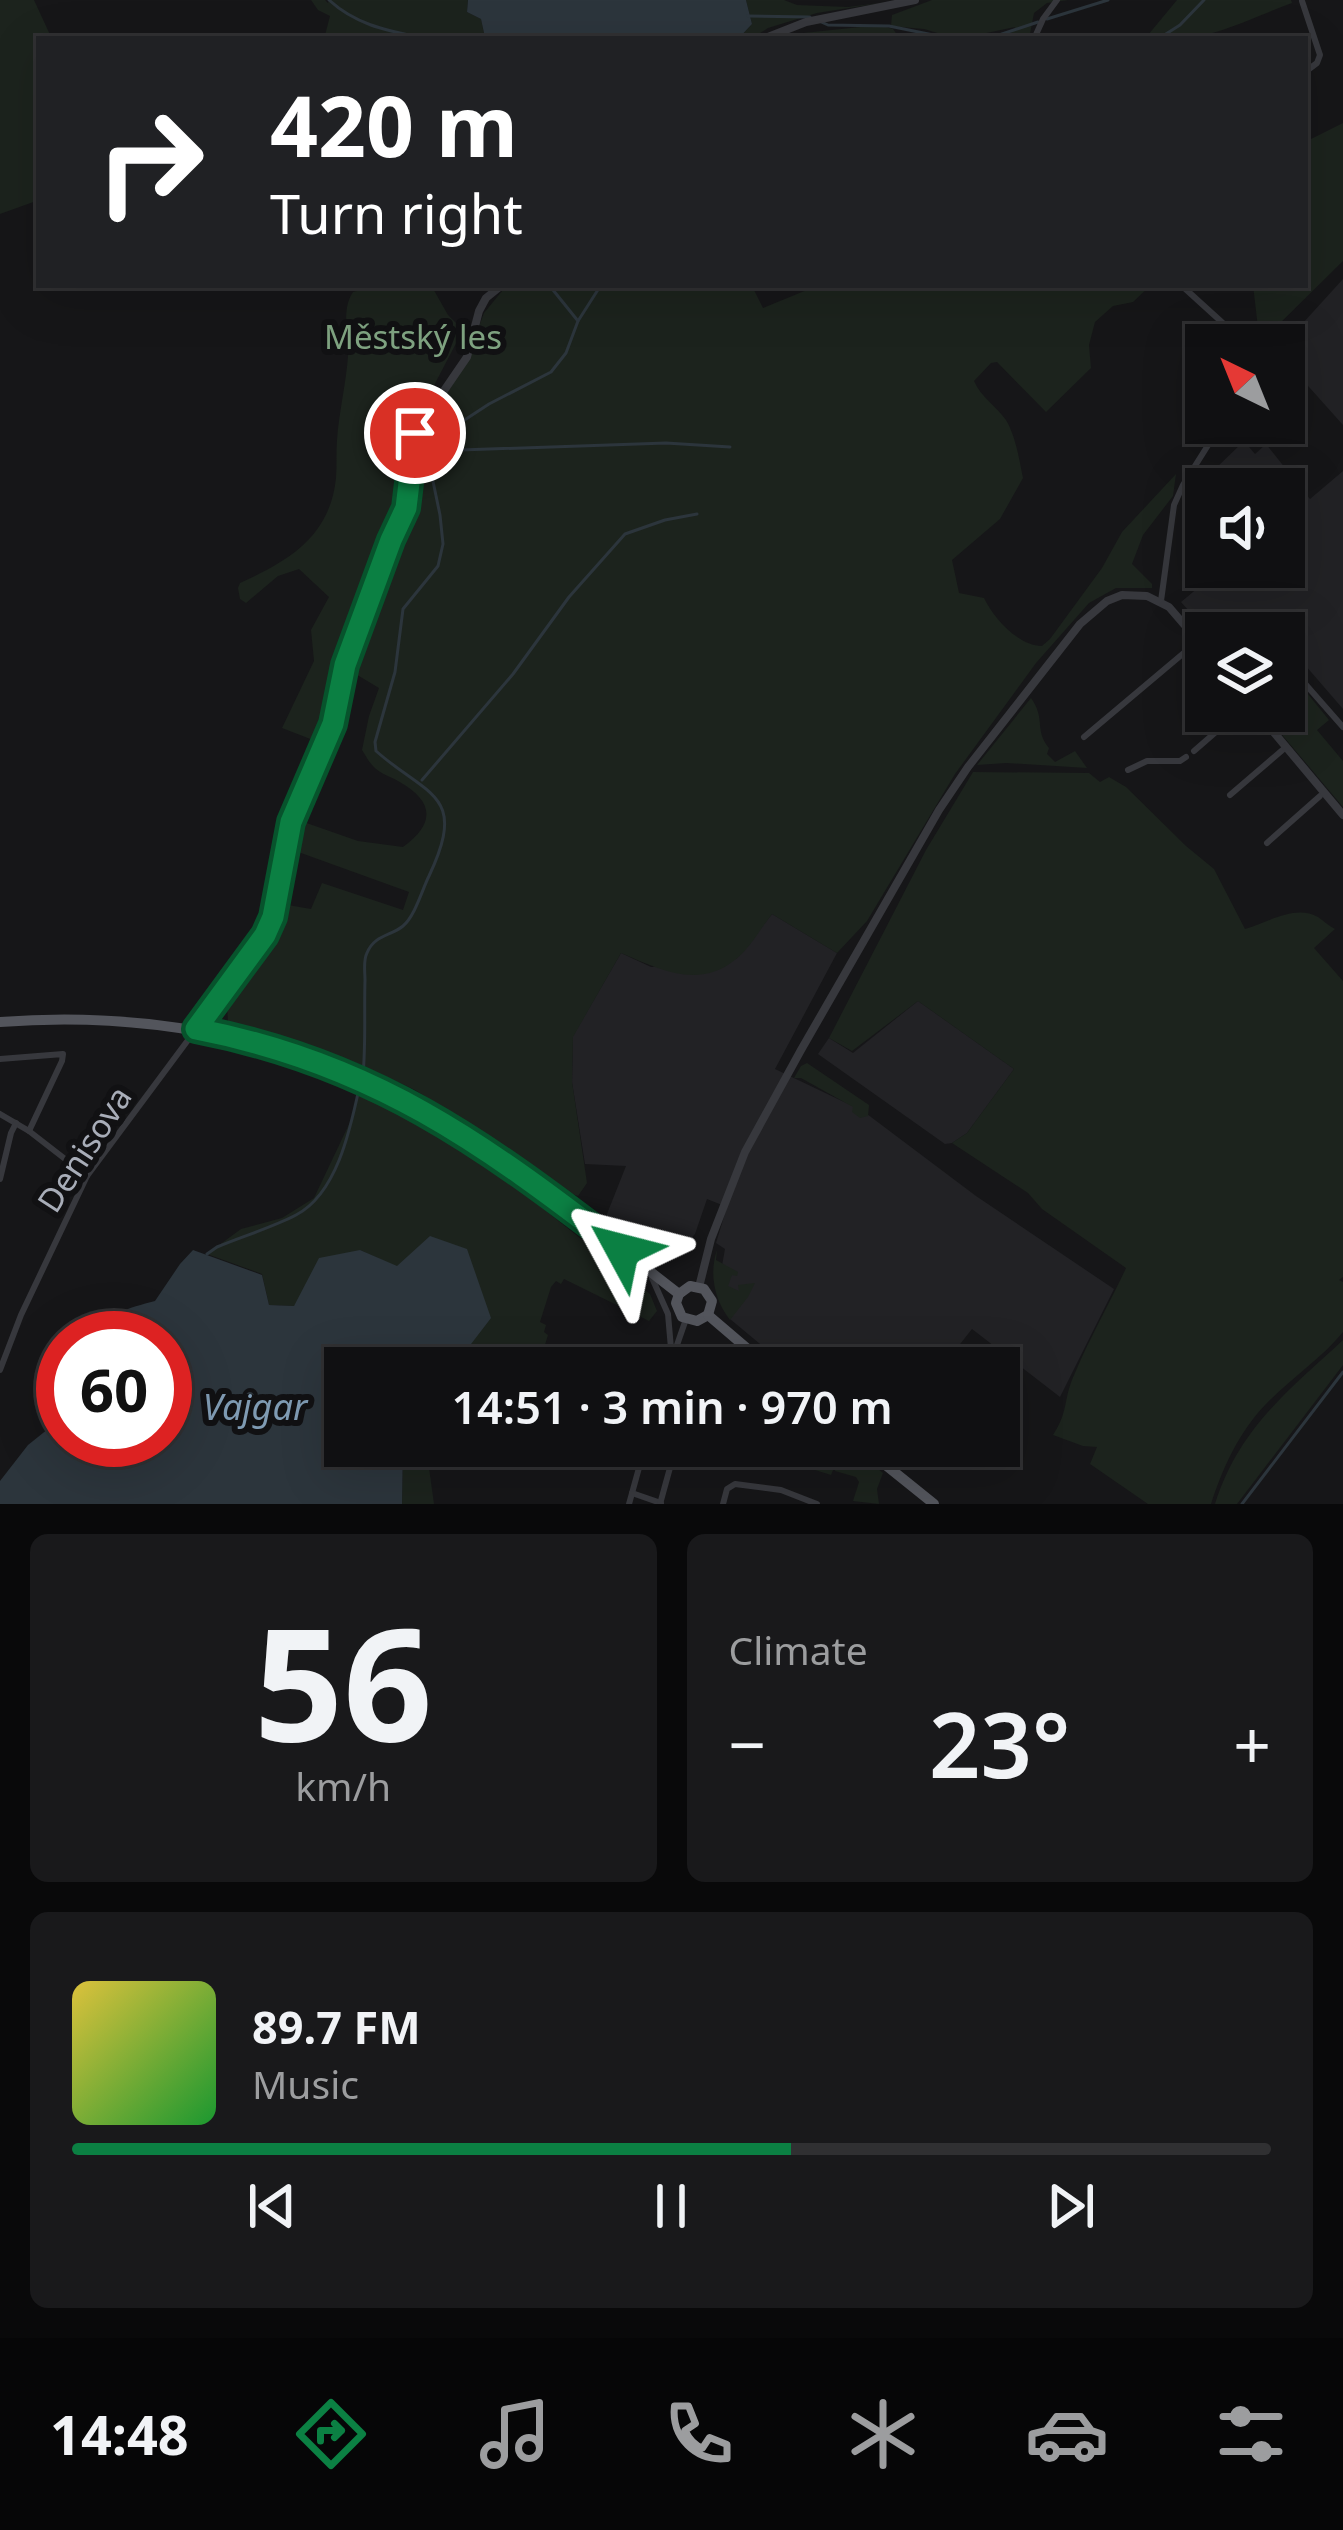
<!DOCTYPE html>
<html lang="en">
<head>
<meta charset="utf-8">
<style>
  :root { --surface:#101012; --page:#19191b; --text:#f1f3f6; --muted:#9c9d9f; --line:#303032; --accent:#0b8043 }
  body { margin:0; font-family:"Noto Sans",sans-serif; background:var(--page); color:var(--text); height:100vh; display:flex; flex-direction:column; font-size:45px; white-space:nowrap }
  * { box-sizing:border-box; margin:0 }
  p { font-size:39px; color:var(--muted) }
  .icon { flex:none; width:66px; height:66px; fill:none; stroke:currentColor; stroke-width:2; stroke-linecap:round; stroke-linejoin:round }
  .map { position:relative; height:1504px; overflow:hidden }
  .side { display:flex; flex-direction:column; gap:30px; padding:30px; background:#09090a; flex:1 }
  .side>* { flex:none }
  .hud { position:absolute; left:36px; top:36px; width:1272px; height:252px; border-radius:0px; box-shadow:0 12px 48px #0002,0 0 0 3px var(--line); background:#202124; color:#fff; overflow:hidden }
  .needle { width:78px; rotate:317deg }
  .buttons { position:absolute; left:1185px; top:324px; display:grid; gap:24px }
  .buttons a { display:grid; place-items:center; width:120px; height:120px; border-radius:0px; background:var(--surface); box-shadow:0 12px 48px #0002,0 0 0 3px var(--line); font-size:60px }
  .speed { position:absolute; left:36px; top:1311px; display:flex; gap:24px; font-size:60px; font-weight:700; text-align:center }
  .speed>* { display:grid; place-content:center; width:156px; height:156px; border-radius:50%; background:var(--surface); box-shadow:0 12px 48px #0002,0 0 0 3px var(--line); line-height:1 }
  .speed .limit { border:18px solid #d22; background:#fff; color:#111 }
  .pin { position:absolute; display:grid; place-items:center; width:102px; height:102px; color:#fff; margin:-51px; border:6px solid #fff; border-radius:50%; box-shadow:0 3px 12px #0007 }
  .me { position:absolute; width:132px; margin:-66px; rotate:308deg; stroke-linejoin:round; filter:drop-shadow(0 0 9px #0008) }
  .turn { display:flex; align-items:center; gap:42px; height:252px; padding:0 36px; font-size:54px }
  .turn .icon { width:156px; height:156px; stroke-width:2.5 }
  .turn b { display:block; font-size:84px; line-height:102px }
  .big { font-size:90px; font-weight:600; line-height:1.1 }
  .side .widget { flex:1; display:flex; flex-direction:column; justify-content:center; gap:18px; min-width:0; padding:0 42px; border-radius:18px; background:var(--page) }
  .side .dial { align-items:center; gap:0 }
  .dial b { font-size:156px; line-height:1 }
  .song { display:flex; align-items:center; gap:36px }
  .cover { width:144px; height:144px; border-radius:18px; background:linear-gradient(135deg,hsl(50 70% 55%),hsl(130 70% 35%)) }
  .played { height:12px; border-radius:6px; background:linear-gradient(90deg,var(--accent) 60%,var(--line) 60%) }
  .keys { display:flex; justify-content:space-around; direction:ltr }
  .heat { display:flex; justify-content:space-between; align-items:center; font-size:66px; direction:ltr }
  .side .tiles { flex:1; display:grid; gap:30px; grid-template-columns:1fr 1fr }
  .widget:last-child { grid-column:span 2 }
  .trip { position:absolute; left:324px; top:1347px; width:696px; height:120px; border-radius:0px; background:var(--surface); box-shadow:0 12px 48px #0002,0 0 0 3px var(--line); font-weight:600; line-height:120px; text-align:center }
  .tabs { display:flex; height:192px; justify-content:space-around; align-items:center; background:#060607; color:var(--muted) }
  .tabs .icon { width:84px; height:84px }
  .tabs .on { color:var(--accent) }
  .tabs b { font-size:54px; color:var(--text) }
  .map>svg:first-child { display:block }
</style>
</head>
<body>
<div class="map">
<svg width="1343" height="1504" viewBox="0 0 1343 1504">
  <rect width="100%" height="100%" fill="#161618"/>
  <g fill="#222225">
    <polygon points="1343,279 1343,425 1284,359 1283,345"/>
    <polygon points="1244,441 1255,454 1266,444 1310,499 1343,471 1343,709 1305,665 1284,661 1284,633 1220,633 1209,630 1203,627 1181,602 1223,567 1284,567 1284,489 1221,489 1224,477 1215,469"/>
    <polygon points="772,914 837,953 775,1069 863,1111 976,1196 1114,1289 1060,1397 972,1329 941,1368 789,1368 730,1319 718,1288 725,1249 716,1243 727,1207 707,1199 695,1234 678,1253 662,1259 648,1253 605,1219 626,1166 585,1164 572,1082 573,1036 621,953 651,967 736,959"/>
    <polygon points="918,1001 1014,1069 967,1133 952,1143 945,1144 818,1054 829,1038 853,1053"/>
  </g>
  <g fill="#1c231d">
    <polygon points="0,0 34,0 52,39 39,39 39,200 0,214"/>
    <polygon points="311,0 325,0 328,3 329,0 468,0 467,12 481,19 484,33 473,39 324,39 330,16 318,10"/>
    <polygon points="746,0 784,0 797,5 848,7 887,2 817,13 768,28 751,39 738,39 752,24"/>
    <polygon points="932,0 1068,0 1047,3 1034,13 1029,39 1007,39 1015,27 958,39 924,29 891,26 892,15"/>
    <path d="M1177,0H1291L1292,3C1250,18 1191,51 1148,35Z"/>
    <polygon points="879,25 893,29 900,39 782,39 794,34"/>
    <polygon points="1343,123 1343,261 1273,330 1258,328 1253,285 1305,285 1305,142"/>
    <path d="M359,285H431L448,315L463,330L406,439L389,518L331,693L319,737L313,740L282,728L314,661L311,630L329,597L299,569L278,576L246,603L240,599L238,588L240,583C288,561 330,537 336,478C337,465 336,453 337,440C339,412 346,384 348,356C350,334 340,312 353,292L360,290Z"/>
    <path d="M507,285H765L754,290L763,308L819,285H1151L1133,302L1113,306L1095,322L1089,345L1091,368L1046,412L997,362L991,363L974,381C981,397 996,406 1006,420C1016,437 1019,459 1023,478L1000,519L952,560L959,593L984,598C994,619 1019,646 1042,646L1050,639L1102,568L1122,532L1176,474L1173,496L1143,535L1132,564L1152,584V588H1116L1089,603L1036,663L955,774L867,921L837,953L772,914C761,928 750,948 736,959C699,990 659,969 621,953L573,1037L572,1082L587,1183L578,1196L558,1189L471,1126L415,1090L359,1064L228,1022L227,1005L241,975H250L275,938L288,905L311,909L322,883L403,910L409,892L290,849L298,820L358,841L403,847C436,823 434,801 398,781C390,776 380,774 373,766C368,761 366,756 362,750L369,716L379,688L354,673L364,630L407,508L417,450L427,422L470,351L484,313Z"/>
    <polygon points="1292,680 1299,683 1329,720 1317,730 1343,761 1343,807 1262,711 1284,711 1284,683"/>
    <path d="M1031,698C1046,719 1034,730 1049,748L1047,754L1055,762L1075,751L1087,768L1006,763L977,765Z"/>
    <path d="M973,772L1089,773L1100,782L1109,777L1126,787L1186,846L1214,869L1245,929C1267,923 1295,904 1318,917C1324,921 1329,926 1335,929L1314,948L1343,981V1277L1339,1280L1343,1282V1332C1321,1359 1290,1379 1266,1404C1239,1432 1223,1467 1211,1504H1148L1090,1464L1097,1447L1083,1446L1053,1435C1069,1411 1063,1398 1075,1373C1090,1337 1110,1303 1126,1268L1042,1209L1028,1193L952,1143L967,1133L1014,1069L918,1001L852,1051L829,1038L926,850Z"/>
    <polygon points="807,1063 869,1105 868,1116 860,1118 852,1112 853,1107 801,1078 794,1078 801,1066"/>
    <polygon points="357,1094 423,1122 485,1162 650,1294 657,1311 649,1321 564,1279 561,1284 556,1281 551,1287 540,1322 546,1325 544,1332 548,1335 544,1348 519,1368 421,1368 427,1362 468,1348 397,1267 360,1250 294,1306 269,1305 262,1274 207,1254 241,1229 282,1218 314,1198 351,1120"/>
    <path d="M717,1250L716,1260L738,1272L737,1276L732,1275L728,1286L739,1291L738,1285L755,1283L748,1297L730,1320C714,1300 709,1273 717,1250Z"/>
    <path d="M1343,1340V1365L1237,1504H1215C1239,1428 1287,1392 1343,1340Z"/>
    <polygon points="403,1446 426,1446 434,1504 402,1504"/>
    <polygon points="819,1446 849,1446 883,1473 877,1489 879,1504 853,1501 859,1482 856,1477 835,1471 836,1463 831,1475 815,1470 821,1448"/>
  </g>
  <g fill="#2c353c">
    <polygon points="468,0 746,0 752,24 738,39 473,39 484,33 481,19 467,12"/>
    <path d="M430,1236L467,1249L491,1318L468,1348L427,1362L421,1368H345V1446H403L402,1504H0V1481L28,1445L63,1417V1440H165V1338H90C104,1314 129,1308 155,1301L180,1264L193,1250L262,1275L269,1305L294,1306L319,1258L360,1250L397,1266Z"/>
  </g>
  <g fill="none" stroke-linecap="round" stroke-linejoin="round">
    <g stroke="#2c353c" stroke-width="3">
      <path d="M329,0C357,26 390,31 427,39"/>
      <polyline points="748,16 810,17"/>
      <polyline points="1047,19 1108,0"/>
      <polyline points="819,21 828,25 889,26 953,39"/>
      <polyline points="963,39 996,36 1038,22"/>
      <polyline points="1158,39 1180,25 1204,0"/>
      <polyline points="549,285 578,321"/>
      <polyline points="432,451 666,443 730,447"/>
      <polyline points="422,780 513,674 569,597 625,534 665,520 697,514"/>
      <path d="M363,1074C366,1044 364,1011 365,980C365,972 363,960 367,953C374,935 391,936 403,926C415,916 422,890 429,876C468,793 428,797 376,751L375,742L395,672L403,609L438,566L443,544L440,515L429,462L434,440L489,404L551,372L566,353L578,321L601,285"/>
      <path d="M207,1254L217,1247C243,1236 271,1228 296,1215C338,1193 351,1126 360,1084"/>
      <polyline points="1242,1504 1343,1372"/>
    </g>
    <g stroke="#37383d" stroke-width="6">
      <polyline points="1302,1 1320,55 1317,63 1305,72"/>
      <polyline points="1034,39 1043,19 1057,0"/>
      <polyline points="1181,285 1247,345"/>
      <polyline points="1161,601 1174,505 1183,485 1222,423"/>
      <polyline points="1284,675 1300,678 1343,727"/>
      <polyline points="1084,737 1198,641"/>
      <polyline points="1194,751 1240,711"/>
      <polyline points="1128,770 1147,761 1180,761 1186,757"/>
      <polyline points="1230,795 1286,747"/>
      <polyline points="1267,843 1320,796"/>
      <polyline points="0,1059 63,1054 62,1061 29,1131"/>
      <polyline points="0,1114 29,1131 87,1176"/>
      <polyline points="0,1179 11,1133 16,1123"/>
      <polyline points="652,1278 668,1314 672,1360"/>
      <polyline points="669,1368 686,1319"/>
      <polyline points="0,1370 21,1315 87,1176 194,1032"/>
      <polyline points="632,1493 661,1503"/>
      <polyline points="629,1504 645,1446"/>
      <polyline points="660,1504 676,1446"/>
      <polyline points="723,1504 727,1489 735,1484 781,1490 817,1504"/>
    </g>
    <g stroke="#37383d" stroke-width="8">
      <polyline points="763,39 806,22 915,0"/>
      <polyline points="1256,711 1343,815"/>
      <polyline points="196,1029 265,935 273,917 291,822 333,724 345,665 391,540 406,508 415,433 467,357 479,311 486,298 502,285"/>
      <polyline points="699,1287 711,1239 745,1152 801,1050 939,810 968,767 1080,624 1107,601 1122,595 1147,596 1169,607 1206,650"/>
    </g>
    <g stroke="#53555c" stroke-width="10">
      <path d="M0,1022C165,1009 325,1046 465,1135C540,1182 609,1240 679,1294"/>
      <polyline points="679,1294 690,1286 704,1289 712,1301 708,1315"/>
      <polyline points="679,1294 676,1303 682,1317 697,1321 708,1315"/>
      <polyline points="708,1315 770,1368"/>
      <polyline points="862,1446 934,1504"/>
    </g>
  </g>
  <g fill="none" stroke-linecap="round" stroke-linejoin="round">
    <defs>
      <path id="route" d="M415,433L406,508L391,540L345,665L333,724L291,822L273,917L265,935L196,1029C373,1063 483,1143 622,1250"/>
    </defs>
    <use href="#route" stroke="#07532c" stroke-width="30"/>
    <use href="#route" stroke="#0b8043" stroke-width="21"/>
  </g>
  <g text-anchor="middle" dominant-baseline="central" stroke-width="12" stroke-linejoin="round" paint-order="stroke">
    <g font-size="33" fill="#7fa381" stroke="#111113">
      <text x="413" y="336">Městský les</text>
    </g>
    <g font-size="33" fill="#a8adb8" stroke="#111113">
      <text transform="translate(84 1149) rotate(-57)">Denisova</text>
    </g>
    <g font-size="36" font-style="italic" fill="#7f9bb3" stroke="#111113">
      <text x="255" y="1406">Vajgar</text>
    </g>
  </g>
</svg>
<div class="buttons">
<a><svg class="needle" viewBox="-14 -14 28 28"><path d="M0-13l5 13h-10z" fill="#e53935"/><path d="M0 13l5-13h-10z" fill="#9c9d9f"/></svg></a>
<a><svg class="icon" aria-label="sound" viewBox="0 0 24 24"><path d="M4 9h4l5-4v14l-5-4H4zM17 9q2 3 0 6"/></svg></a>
<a><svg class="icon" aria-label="layers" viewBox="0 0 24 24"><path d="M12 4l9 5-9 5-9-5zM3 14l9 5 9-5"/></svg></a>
</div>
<div class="speed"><div class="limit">60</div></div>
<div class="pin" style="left:415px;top:433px;background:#d93025"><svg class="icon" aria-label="arrive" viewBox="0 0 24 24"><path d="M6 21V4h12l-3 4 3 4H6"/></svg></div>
<svg class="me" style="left:622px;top:1250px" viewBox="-20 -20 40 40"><path d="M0-17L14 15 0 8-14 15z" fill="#0b8043" stroke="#fff" stroke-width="4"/></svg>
<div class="trip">14:51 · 3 min · 970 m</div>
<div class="hud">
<div class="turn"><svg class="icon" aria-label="right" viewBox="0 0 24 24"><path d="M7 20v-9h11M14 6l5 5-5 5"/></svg><div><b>420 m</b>Turn right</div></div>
</div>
</div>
<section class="side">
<div class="tiles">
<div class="widget dial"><b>56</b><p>km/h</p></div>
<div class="widget"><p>Climate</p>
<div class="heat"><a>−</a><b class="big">23°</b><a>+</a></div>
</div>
<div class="widget">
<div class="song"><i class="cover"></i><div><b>89.7 FM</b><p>Music</p></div></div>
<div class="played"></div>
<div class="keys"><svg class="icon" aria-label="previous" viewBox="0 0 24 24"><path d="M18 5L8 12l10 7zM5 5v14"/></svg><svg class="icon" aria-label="pause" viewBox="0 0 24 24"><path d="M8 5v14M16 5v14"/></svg><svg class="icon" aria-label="next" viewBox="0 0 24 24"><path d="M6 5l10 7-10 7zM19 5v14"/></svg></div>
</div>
</div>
</section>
<nav class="tabs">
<b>14:48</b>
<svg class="icon on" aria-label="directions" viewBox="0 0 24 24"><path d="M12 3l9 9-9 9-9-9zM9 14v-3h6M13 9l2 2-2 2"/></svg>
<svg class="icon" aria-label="music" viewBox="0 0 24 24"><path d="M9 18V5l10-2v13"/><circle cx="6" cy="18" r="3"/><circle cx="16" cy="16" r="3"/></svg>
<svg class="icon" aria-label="phone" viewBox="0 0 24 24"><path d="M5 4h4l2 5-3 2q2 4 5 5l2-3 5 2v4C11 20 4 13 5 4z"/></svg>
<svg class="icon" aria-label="climate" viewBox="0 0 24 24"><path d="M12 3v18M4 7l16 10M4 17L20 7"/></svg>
<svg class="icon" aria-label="car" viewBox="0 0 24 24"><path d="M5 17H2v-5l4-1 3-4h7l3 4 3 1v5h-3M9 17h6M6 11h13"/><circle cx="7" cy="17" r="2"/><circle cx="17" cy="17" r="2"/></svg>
<svg class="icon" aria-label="filters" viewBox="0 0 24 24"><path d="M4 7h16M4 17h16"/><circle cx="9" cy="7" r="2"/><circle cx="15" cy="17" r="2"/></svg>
</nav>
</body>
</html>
